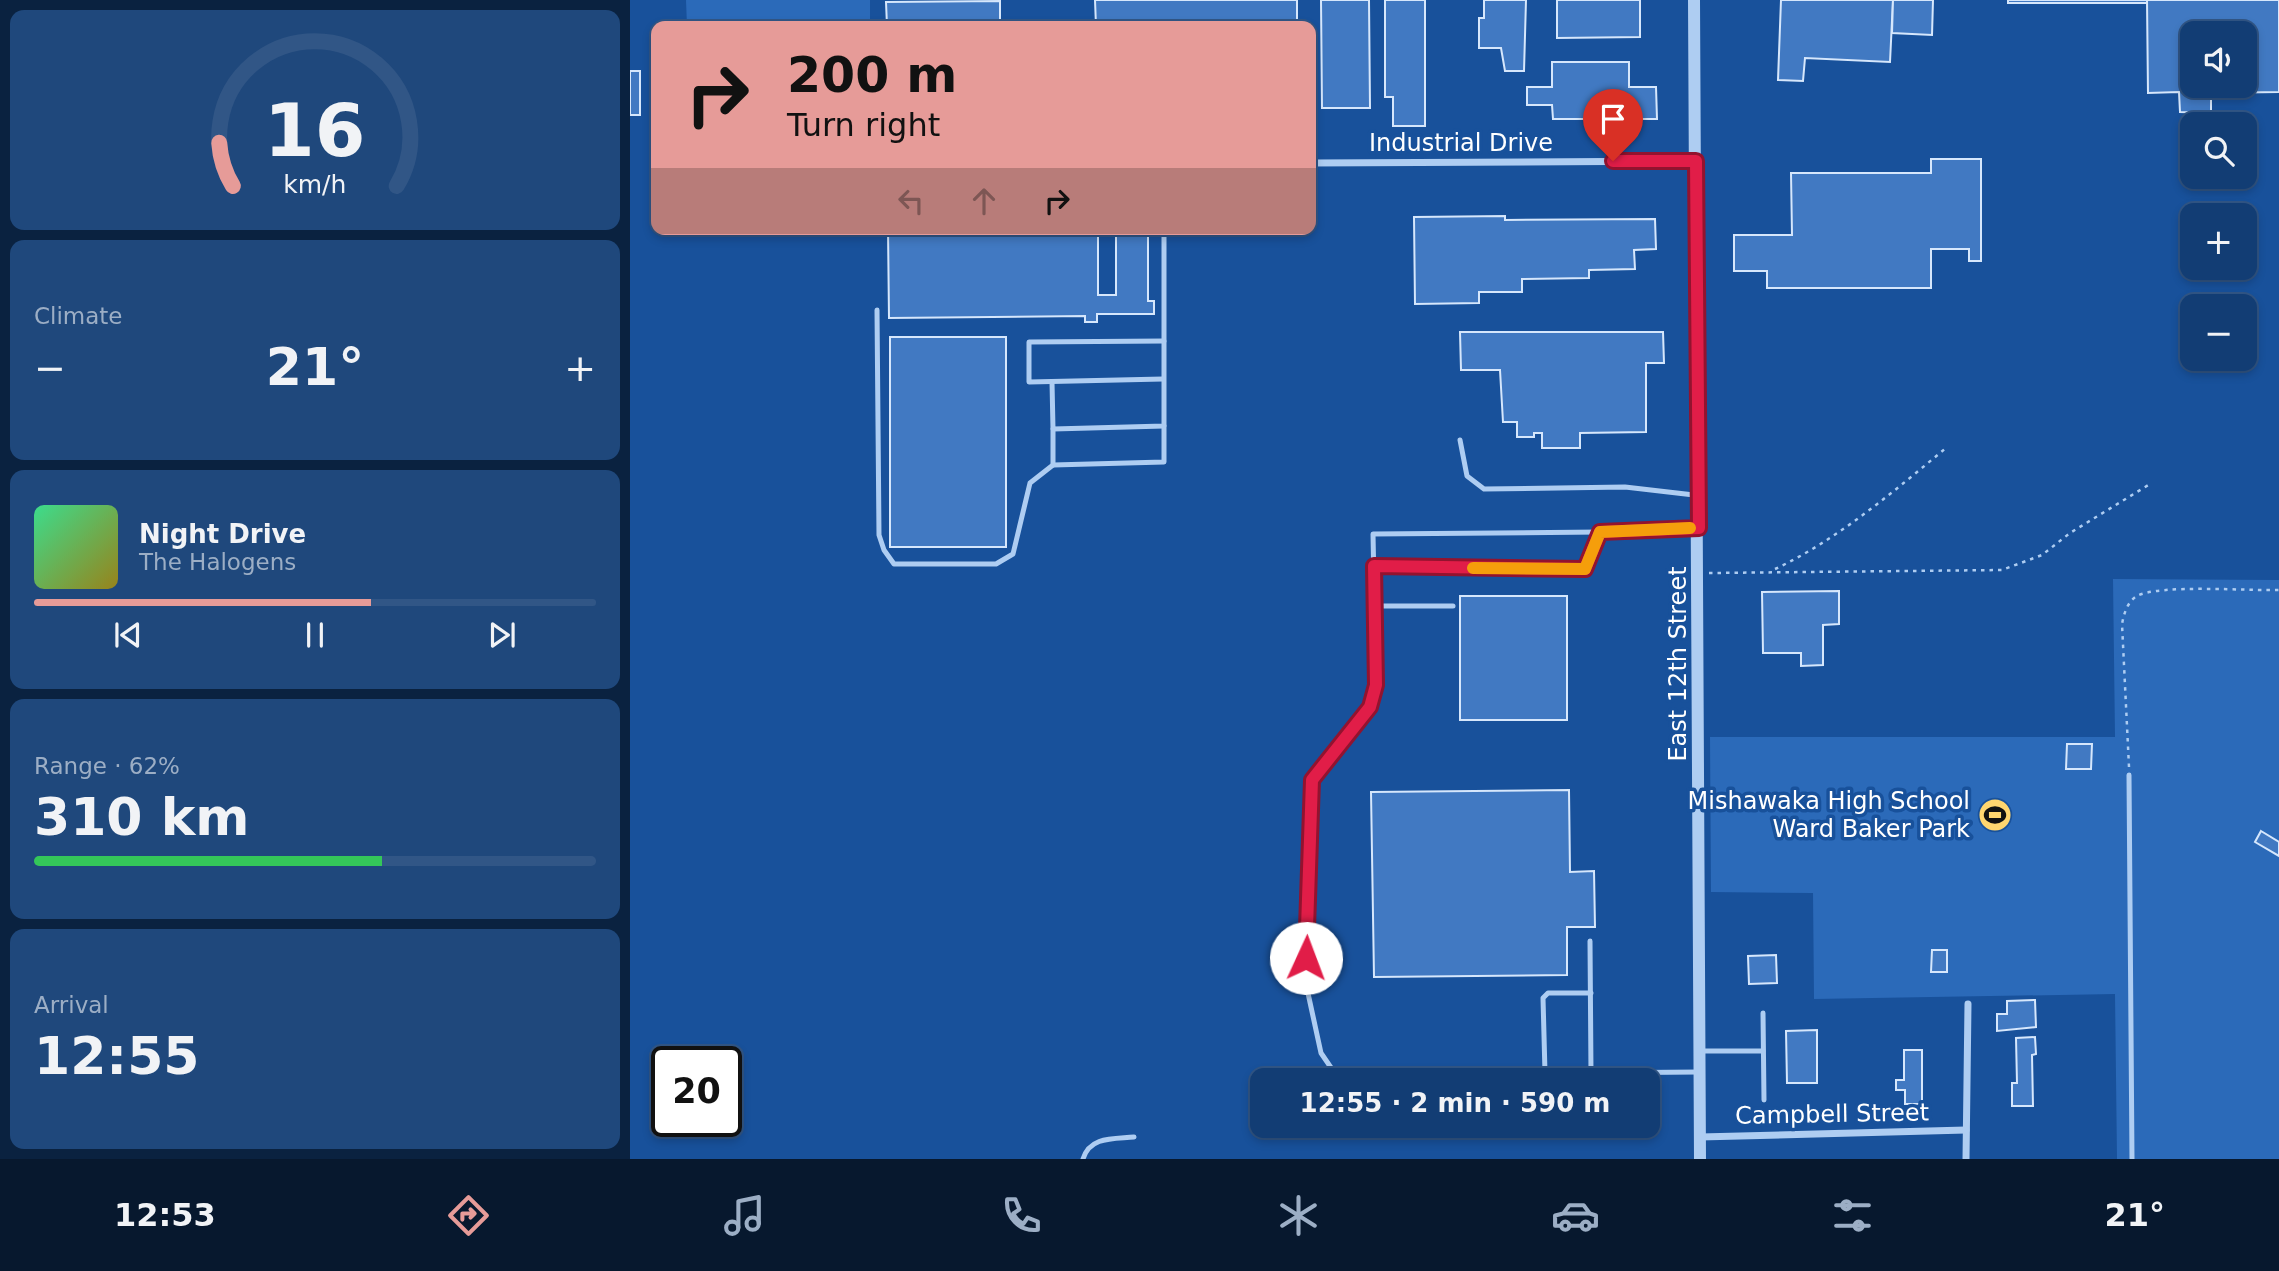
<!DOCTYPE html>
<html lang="en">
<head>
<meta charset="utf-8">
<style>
  :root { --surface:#123d74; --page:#1f487c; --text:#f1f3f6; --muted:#9caec5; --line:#315686; --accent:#e69b98 }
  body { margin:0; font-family:"DejaVu Sans",sans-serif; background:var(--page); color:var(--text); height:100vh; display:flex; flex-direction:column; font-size:26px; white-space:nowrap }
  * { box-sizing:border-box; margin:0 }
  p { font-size:23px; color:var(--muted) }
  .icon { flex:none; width:38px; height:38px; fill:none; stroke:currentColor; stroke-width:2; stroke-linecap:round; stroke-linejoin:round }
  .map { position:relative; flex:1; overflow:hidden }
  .details { display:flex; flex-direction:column; gap:10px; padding:10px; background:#0a2240; width:630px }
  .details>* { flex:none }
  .guide { position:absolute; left:21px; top:21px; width:665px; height:214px; border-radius:14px; box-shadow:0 4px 10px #0003,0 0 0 2px var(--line); background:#e69b98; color:#111; overflow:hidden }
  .controls { position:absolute; left:1550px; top:21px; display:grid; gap:14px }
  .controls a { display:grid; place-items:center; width:77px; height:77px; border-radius:14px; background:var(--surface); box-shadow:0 4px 10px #0003,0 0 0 2px var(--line); font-size:35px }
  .speed { position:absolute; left:21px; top:1046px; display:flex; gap:14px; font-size:35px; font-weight:700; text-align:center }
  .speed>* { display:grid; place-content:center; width:91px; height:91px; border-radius:50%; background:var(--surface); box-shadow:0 4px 10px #0003,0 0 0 2px var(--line); line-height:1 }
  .speed .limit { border:4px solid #111; border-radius:10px; background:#fff; color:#111 }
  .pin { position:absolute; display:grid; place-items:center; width:60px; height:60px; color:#fff; margin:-72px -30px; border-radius:50% 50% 50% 0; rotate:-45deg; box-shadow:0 0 7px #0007 }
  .pin .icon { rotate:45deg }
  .me { position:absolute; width:77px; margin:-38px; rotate:2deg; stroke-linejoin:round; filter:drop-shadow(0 0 5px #0008) }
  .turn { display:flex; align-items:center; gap:24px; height:147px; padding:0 21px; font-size:32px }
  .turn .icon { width:91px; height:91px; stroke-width:2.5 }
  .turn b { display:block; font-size:49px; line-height:60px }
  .lanes { display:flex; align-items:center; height:66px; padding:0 21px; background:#0003; justify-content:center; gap:35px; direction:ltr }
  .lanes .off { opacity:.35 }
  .big { font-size:52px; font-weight:800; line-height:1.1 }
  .details .card { flex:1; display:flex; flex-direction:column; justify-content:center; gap:10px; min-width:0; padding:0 24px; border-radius:14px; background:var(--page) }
  .details .dial { align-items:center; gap:0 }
  .dial svg { height:182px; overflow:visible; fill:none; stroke:var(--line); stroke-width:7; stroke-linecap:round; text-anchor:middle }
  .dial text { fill:var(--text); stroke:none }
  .song { display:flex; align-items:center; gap:21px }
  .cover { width:84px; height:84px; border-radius:10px; background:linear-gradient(135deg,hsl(150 70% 55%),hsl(50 70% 35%)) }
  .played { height:7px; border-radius:4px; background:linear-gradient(90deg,var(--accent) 60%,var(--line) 60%) }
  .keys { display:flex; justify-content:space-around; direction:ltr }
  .heat { display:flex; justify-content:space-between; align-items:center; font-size:38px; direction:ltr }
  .charge { height:10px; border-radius:5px; background:linear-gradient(90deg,#34c759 62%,var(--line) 0) }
  .trip { position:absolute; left:620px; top:1068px; width:410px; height:70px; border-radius:14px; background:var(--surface); box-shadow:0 4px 10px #0003,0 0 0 2px var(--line); font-weight:800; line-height:70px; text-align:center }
  .dock { display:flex; height:112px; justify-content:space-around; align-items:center; background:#07182e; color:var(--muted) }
  .dock .icon { width:49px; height:49px }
  .dock .on { color:var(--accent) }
  .dock b { font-size:32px; color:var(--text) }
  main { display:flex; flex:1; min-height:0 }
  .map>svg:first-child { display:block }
</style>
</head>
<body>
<main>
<section class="details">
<div class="card dial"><svg viewBox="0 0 100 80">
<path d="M14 69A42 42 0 1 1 86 69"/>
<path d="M14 69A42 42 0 0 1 8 50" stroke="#e69b98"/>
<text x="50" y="56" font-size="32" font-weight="700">16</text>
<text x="50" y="72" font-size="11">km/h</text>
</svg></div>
<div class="card"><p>Climate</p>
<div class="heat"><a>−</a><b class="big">21°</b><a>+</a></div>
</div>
<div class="card">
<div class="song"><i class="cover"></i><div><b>Night Drive</b><p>The Halogens</p></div></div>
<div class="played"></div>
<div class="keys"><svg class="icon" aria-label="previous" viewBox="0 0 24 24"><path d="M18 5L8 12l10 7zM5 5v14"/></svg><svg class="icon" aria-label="pause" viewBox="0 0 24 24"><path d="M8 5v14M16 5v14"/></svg><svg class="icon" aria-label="next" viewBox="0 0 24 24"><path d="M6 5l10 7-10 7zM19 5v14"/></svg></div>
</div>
<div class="card"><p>Range · 62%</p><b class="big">310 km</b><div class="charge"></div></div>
<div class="card"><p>Arrival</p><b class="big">12:55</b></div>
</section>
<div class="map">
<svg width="1649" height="1159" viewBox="0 0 1649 1159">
  <rect width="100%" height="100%" fill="#18519b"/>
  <g fill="#2b6ab9">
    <polygon points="56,0 240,0 240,26 57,26"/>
    <polygon points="1483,579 1649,580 1649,1159 1487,1159 1485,994 1184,999 1183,893 1081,892 1080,737 1485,737"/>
  </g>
  <g fill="#4179c2" stroke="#d6e7fc" stroke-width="2" fill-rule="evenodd">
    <polygon points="465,0 667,0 667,26 466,26"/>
    <polygon points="691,0 739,0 740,108 692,108"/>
    <polygon points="755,0 795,0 795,126 763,126 763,97 755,97"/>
    <polygon points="854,0 896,0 894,71 875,71 871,48 849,48 849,18 854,18"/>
    <polygon points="927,0 1010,0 1010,37 927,38"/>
    <polygon points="1151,0 1263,0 1260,62 1175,58 1173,81 1148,80"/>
    <polygon points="1263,0 1303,0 1302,35 1262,33"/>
    <rect x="1378" y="0" width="139" height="3"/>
    <path d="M1517,0H1649V92L1581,93V113L1550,112L1549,92L1518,93ZM1563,33H1615V86H1563Z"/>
    <polygon points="370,1 370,26 257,26 256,2"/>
    <polygon points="922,62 999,62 999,87 1026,87 1027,119 923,119 922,105 897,105 897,87 922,87"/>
    <rect x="0" y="71" width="10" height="44"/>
    <polygon points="1301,159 1351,159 1351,261 1339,261 1339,249 1301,249 1301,288 1137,288 1137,271 1104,271 1104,235 1162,235 1161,173 1301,173"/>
    <polygon points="875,216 875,220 1025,219 1026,249 1004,250 1005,269 959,270 959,278 892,279 892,292 849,292 849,303 785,304 784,217"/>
    <polygon points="258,229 299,229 299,235 317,235 317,229 468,229 468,295 486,295 486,229 518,229 518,301 524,301 524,314 467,314 467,322 455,322 455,316 259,318"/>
    <polygon points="830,332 1033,332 1034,363 1016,363 1016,432 950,433 950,448 912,448 912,433 904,433 904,437 887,437 887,422 873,422 870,370 831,370"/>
    <rect x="260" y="337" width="116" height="210"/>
    <polygon points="1209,591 1209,624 1193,625 1193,665 1171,666 1171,653 1133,653 1132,592"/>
    <rect x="830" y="596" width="107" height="124"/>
    <polygon points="1437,744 1462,744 1461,769 1436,769"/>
    <polygon points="939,790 940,872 964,871 965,927 937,927 937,975 744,977 741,792"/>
    <polygon points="1631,831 1649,842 1649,856 1625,842"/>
    <polygon points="1302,950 1317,950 1317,972 1301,972"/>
    <polygon points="1146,955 1147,983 1119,984 1118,956"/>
    <polygon points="1405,1000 1406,1027 1367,1031 1367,1014 1377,1014 1377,1001"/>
    <polygon points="1187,1030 1187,1083 1157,1083 1156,1031"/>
    <polygon points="1405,1037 1406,1054 1402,1055 1403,1106 1382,1106 1382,1083 1387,1083 1386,1038"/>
    <polygon points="1274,1050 1292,1050 1292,1104 1275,1104 1275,1090 1266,1090 1266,1080 1274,1080"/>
  </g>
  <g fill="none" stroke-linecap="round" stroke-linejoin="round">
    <g stroke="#aecdf2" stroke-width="2.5" stroke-dasharray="3.5 5" stroke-linecap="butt">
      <path d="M1145,569C1207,540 1263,492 1316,448"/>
      <polyline points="1079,573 1372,570 1412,555 1440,533 1520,484"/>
      <path d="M1499,767L1492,624C1494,614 1497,602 1507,596C1529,584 1619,591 1649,590"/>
    </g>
    <g stroke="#aecdf2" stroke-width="5">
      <polyline points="247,310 249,535 254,550 264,564 366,564 383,554 400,483 423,465 423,429"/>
      <polyline points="533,379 399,382 399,342 534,341"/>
      <polyline points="422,382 423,429 534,426 534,229"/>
      <polyline points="830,440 837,476 854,489 995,487 1064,495"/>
      <polyline points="423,465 534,462 534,426"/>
      <polyline points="970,532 743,534 746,685 740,707 682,780 676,984 691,1053 706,1075 1069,1072"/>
      <polyline points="744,566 955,569 970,532 1065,528"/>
      <polyline points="745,606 823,606"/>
      <polyline points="1499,775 1502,1159"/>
      <polyline points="960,941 961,1073"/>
      <polyline points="1133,1013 1134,1100"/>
      <polyline points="1069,1051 1133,1051"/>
      <polyline points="915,1073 913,998 918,993 961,993"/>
      <path d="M453,1159C460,1136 484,1139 504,1137"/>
    </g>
    <g stroke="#aecdf2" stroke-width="7">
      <polyline points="681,163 1065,161"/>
      <polyline points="1070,1137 1336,1130"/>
      <polyline points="1336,1159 1338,1004"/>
    </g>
    <polyline stroke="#aecdf2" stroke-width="12" points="1064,0 1070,1159"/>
  </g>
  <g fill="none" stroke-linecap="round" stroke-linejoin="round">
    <defs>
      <polyline id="route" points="676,958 682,780 740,707 746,685 744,566 955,569 970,532 1069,528 1066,161 983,161"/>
    </defs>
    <use href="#route" stroke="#92132f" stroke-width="18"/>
    <use href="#route" stroke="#e11d48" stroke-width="12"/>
    <polyline stroke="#f59e0b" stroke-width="12" points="843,568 955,569 970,532 1060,528"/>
  </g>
  <defs>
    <symbol id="stadium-disc" viewBox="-11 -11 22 22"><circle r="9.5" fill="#ffd66f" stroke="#18519b"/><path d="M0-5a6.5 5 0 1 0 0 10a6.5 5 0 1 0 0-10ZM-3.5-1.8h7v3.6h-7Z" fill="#111"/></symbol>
  </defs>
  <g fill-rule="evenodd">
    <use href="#stadium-disc" x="1346" y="796" width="38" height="38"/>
  </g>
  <g text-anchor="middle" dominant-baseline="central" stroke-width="7" stroke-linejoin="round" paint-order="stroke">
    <g font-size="24" fill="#fff" stroke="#18519b">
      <text x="831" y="143">Industrial Drive</text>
      <text transform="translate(1048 664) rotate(-90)">East 12th Street</text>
      <text transform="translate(1202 1114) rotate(-1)">Campbell Street</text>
    </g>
    <g font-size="24" fill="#fff" stroke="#18519b" text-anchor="end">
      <text x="1340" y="801">Mishawaka High School<tspan x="1340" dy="28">Ward Baker Park</tspan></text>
    </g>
  </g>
</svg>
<div class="controls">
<a><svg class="icon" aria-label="sound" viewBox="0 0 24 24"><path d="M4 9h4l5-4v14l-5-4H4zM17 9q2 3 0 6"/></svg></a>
<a><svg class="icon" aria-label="search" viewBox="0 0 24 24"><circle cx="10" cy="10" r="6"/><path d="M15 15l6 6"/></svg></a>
<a>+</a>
<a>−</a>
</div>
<div class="speed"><div class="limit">20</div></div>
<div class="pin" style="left:983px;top:161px;background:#d93025"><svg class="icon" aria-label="arrive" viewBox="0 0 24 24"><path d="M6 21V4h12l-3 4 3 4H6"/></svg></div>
<svg class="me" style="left:676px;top:958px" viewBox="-20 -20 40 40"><circle r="19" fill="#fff"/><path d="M0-13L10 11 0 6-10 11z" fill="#e11d48"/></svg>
<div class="trip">12:55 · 2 min · 590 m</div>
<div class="guide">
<div class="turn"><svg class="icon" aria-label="right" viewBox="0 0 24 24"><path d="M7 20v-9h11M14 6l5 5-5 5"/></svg><div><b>200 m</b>Turn right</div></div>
<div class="lanes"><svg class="icon off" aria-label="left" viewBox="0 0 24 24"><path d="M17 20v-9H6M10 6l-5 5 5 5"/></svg><svg class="icon off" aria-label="ahead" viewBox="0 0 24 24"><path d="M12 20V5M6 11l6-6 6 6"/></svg><svg class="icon" aria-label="right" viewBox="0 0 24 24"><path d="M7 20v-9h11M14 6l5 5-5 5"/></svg></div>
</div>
</div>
</main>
<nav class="dock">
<b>12:53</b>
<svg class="icon on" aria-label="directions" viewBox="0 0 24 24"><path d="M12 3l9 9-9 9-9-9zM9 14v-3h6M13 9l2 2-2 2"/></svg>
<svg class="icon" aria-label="music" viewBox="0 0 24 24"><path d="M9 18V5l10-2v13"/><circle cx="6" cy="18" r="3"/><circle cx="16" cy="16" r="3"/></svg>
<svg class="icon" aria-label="phone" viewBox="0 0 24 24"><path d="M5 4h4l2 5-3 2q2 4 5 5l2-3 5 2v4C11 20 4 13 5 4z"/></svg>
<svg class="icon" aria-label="climate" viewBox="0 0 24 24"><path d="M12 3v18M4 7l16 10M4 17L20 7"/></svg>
<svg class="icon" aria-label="car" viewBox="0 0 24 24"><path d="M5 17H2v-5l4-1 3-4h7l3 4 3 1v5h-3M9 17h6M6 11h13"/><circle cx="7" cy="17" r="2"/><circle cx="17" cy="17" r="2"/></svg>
<svg class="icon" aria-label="filters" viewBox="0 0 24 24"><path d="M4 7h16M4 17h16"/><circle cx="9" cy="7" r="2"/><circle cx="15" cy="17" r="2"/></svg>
<b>21°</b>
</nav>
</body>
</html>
